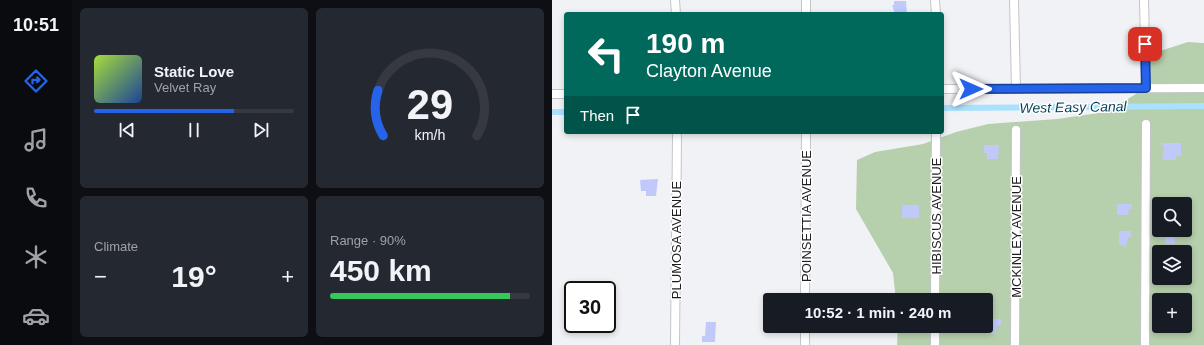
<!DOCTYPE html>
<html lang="en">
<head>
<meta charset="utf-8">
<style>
  :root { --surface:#171b24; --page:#242831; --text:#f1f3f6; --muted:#9ea1a6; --line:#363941; --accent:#2563eb }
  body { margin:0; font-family:Helvetica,sans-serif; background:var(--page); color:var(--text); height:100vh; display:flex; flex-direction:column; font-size:15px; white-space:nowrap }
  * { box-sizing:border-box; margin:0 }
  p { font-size:13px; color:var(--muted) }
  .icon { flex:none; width:22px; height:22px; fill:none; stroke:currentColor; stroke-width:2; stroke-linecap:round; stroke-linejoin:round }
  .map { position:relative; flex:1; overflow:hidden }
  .panel { display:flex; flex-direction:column; gap:8px; padding:8px; background:#0d0f14; width:480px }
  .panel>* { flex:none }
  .guide { position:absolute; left:12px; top:12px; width:380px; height:122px; border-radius:4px; box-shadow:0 2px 6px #0003; background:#00695c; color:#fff; overflow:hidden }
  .controls { position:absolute; left:600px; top:197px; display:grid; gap:8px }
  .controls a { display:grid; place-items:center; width:40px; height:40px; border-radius:4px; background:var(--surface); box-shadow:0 2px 6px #0003; font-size:20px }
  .speed { position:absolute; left:12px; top:281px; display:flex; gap:8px; font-size:20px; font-weight:700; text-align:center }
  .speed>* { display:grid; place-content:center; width:52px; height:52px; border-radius:50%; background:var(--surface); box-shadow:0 2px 6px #0003; line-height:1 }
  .speed .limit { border:2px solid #111; border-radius:6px; background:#fff; color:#111 }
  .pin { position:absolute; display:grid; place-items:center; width:34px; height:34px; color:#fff; margin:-17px; border-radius:8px; box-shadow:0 2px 6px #0006 }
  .me { position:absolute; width:44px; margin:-22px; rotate:90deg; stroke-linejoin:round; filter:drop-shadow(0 0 3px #0008) }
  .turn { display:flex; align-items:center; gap:14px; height:84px; padding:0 16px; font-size:18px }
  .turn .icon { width:52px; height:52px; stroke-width:2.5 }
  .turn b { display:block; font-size:28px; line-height:34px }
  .then { display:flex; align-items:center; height:38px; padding:0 16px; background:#0003; gap:8px; font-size:15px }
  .big { font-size:30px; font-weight:600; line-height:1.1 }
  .panel .widget { flex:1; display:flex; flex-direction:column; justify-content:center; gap:6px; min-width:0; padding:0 14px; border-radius:6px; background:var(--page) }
  .panel .dial { align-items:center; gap:0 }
  .dial svg { height:104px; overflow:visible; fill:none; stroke:var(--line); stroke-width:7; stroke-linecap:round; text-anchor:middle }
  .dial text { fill:var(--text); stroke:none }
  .song { display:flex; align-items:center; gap:12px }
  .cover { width:48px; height:48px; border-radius:6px; background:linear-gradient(135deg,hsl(80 70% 55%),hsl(220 70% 35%)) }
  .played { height:4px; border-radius:2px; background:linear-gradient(90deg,var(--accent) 70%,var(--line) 70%) }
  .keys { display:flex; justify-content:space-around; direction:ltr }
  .heat { display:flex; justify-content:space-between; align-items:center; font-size:22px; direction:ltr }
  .charge { height:6px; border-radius:3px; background:linear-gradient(90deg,#34c759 90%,var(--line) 0) }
  .panel .tiles { flex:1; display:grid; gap:8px; grid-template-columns:repeat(2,1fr) }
  .trip { position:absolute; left:211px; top:293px; width:230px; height:40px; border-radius:4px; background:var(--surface); box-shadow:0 2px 6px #0003; font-weight:600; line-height:40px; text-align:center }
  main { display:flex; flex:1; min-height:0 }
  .dock { display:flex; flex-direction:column; width:72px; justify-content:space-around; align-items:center; background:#090b0e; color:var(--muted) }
  .dock .icon { width:28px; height:28px }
  .dock .on { color:var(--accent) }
  .dock b { font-size:18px; color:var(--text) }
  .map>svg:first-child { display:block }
</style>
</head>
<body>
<main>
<nav class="dock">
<b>10:51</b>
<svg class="icon on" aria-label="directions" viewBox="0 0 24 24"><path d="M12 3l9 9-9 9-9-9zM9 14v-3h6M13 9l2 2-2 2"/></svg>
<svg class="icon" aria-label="music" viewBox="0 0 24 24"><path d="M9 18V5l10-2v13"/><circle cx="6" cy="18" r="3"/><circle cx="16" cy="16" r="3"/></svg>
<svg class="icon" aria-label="phone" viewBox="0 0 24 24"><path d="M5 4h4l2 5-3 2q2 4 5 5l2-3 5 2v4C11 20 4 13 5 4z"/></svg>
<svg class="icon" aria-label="climate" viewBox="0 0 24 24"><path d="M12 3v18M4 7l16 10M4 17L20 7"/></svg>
<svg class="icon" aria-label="car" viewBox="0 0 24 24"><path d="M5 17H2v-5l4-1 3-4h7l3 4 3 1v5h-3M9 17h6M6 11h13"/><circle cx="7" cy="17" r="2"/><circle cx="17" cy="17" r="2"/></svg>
</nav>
<section class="panel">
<div class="tiles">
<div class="widget">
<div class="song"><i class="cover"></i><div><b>Static Love</b><p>Velvet Ray</p></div></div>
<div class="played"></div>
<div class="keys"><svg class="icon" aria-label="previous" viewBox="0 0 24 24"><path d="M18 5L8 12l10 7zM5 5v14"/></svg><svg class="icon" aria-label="pause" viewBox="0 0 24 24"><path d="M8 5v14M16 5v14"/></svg><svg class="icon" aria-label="next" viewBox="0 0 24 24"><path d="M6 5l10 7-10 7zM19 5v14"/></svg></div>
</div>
<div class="widget dial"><svg viewBox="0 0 100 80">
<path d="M14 69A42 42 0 1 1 86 69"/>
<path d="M14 69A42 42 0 0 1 10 34" stroke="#2563eb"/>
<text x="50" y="56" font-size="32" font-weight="700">29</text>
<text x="50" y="72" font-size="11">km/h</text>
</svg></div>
<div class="widget"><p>Climate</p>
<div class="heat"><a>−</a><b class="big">19°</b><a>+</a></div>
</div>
<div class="widget"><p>Range · 90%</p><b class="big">450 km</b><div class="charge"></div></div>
</div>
</section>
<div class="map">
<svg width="652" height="345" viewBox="0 0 652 345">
  <rect width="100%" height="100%" fill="#f1f2f6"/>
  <path fill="#b6cfac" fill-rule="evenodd" d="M636,42L652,43V345H345L346,326H434V300H344L341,273L304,209L305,160L323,152L371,144L404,132L436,124L505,119L554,112L584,94L599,54ZM607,204H633V230H607ZM607,252H633V278H607ZM607,300H633V326H607Z"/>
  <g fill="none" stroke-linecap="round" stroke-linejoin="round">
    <g stroke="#a9e1ff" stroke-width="6">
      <polyline points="390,108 652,106"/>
      <polyline points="0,112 14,112"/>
    </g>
  </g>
  <g fill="#c1c8fa">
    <polygon points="342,1 354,1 355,14 343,14 340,5 342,5"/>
    <polygon points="608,143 629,143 629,156 624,156 624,160 610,160 612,147"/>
    <polygon points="432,145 447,145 446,159 435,159 435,153 432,153"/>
    <polygon points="106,179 104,196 94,196 94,191 89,191 88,180"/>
    <polygon points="565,204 580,204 580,209 577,209 576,215 565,215"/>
    <rect x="350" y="205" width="17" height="13"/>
    <polygon points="567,231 579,231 579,237 576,237 574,246 567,245"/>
    <polygon points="610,231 623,231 623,244 613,244 613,236 610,236"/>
    <polygon points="397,293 411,293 411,300 397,299"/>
    <polygon points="434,319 449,319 449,325 445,325 444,334 434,334"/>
    <polygon points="154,322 164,322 163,342 150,342 150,336 153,336"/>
  </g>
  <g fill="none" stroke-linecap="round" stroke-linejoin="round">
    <defs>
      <g id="minor">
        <polyline points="123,0 124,14"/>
        <polyline points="254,0 254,14"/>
        <polyline points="383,0 384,14"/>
        <polyline points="462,0 464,89"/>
        <polyline points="592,0 594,88"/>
        <polyline points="390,89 652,88"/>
        <polyline points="0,94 14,94"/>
        <polyline points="253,300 254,132"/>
        <polyline points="383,300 384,132"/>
        <polyline points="123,345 125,136"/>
        <polyline points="253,345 253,326"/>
        <polyline points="383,345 383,326"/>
        <polyline points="463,345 464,130"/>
        <polyline points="593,345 594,124"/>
      </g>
    </defs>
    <use href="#minor" stroke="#c4c5c9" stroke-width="10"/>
    <use href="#minor" stroke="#fff" stroke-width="8"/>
  </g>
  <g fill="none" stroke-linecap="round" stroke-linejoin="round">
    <defs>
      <polyline id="route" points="419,89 594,88 593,44"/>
    </defs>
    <use href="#route" stroke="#184099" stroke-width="10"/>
    <use href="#route" stroke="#2563eb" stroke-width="7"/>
  </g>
  <g text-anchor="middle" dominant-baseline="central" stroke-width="3" stroke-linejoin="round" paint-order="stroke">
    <g font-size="13" fill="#1d1d1f" stroke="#fff">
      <text transform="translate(254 216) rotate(-90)">POINSETTIA AVENUE</text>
      <text transform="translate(384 216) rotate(-90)">HIBISCUS AVENUE</text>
      <text transform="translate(464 237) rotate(-90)">MCKINLEY AVENUE</text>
      <text transform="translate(124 240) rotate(-90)">PLUMOSA AVENUE</text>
    </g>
    <g font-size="14" font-style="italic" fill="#013f58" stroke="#fff">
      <text transform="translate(521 107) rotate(-1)">West Easy Canal</text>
    </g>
  </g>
</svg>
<div class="controls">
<a><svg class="icon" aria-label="search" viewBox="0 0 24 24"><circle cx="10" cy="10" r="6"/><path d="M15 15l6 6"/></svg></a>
<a><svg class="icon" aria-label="layers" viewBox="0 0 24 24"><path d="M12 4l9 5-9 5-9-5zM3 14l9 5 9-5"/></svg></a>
<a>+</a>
</div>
<div class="speed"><div class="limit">30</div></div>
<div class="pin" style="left:593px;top:44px;background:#d93025"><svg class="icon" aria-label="arrive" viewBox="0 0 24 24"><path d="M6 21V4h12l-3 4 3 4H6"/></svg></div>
<svg class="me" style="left:419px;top:89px" viewBox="-20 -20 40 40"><path d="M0-17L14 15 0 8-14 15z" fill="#2563eb" stroke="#fff" stroke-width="4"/></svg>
<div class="trip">10:52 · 1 min · 240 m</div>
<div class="guide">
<div class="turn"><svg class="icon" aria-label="left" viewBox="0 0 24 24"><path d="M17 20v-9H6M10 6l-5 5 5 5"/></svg><div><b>190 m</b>Clayton Avenue</div></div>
<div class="then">Then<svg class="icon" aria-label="arrive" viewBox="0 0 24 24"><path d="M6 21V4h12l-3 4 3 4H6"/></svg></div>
</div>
</div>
</main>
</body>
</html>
